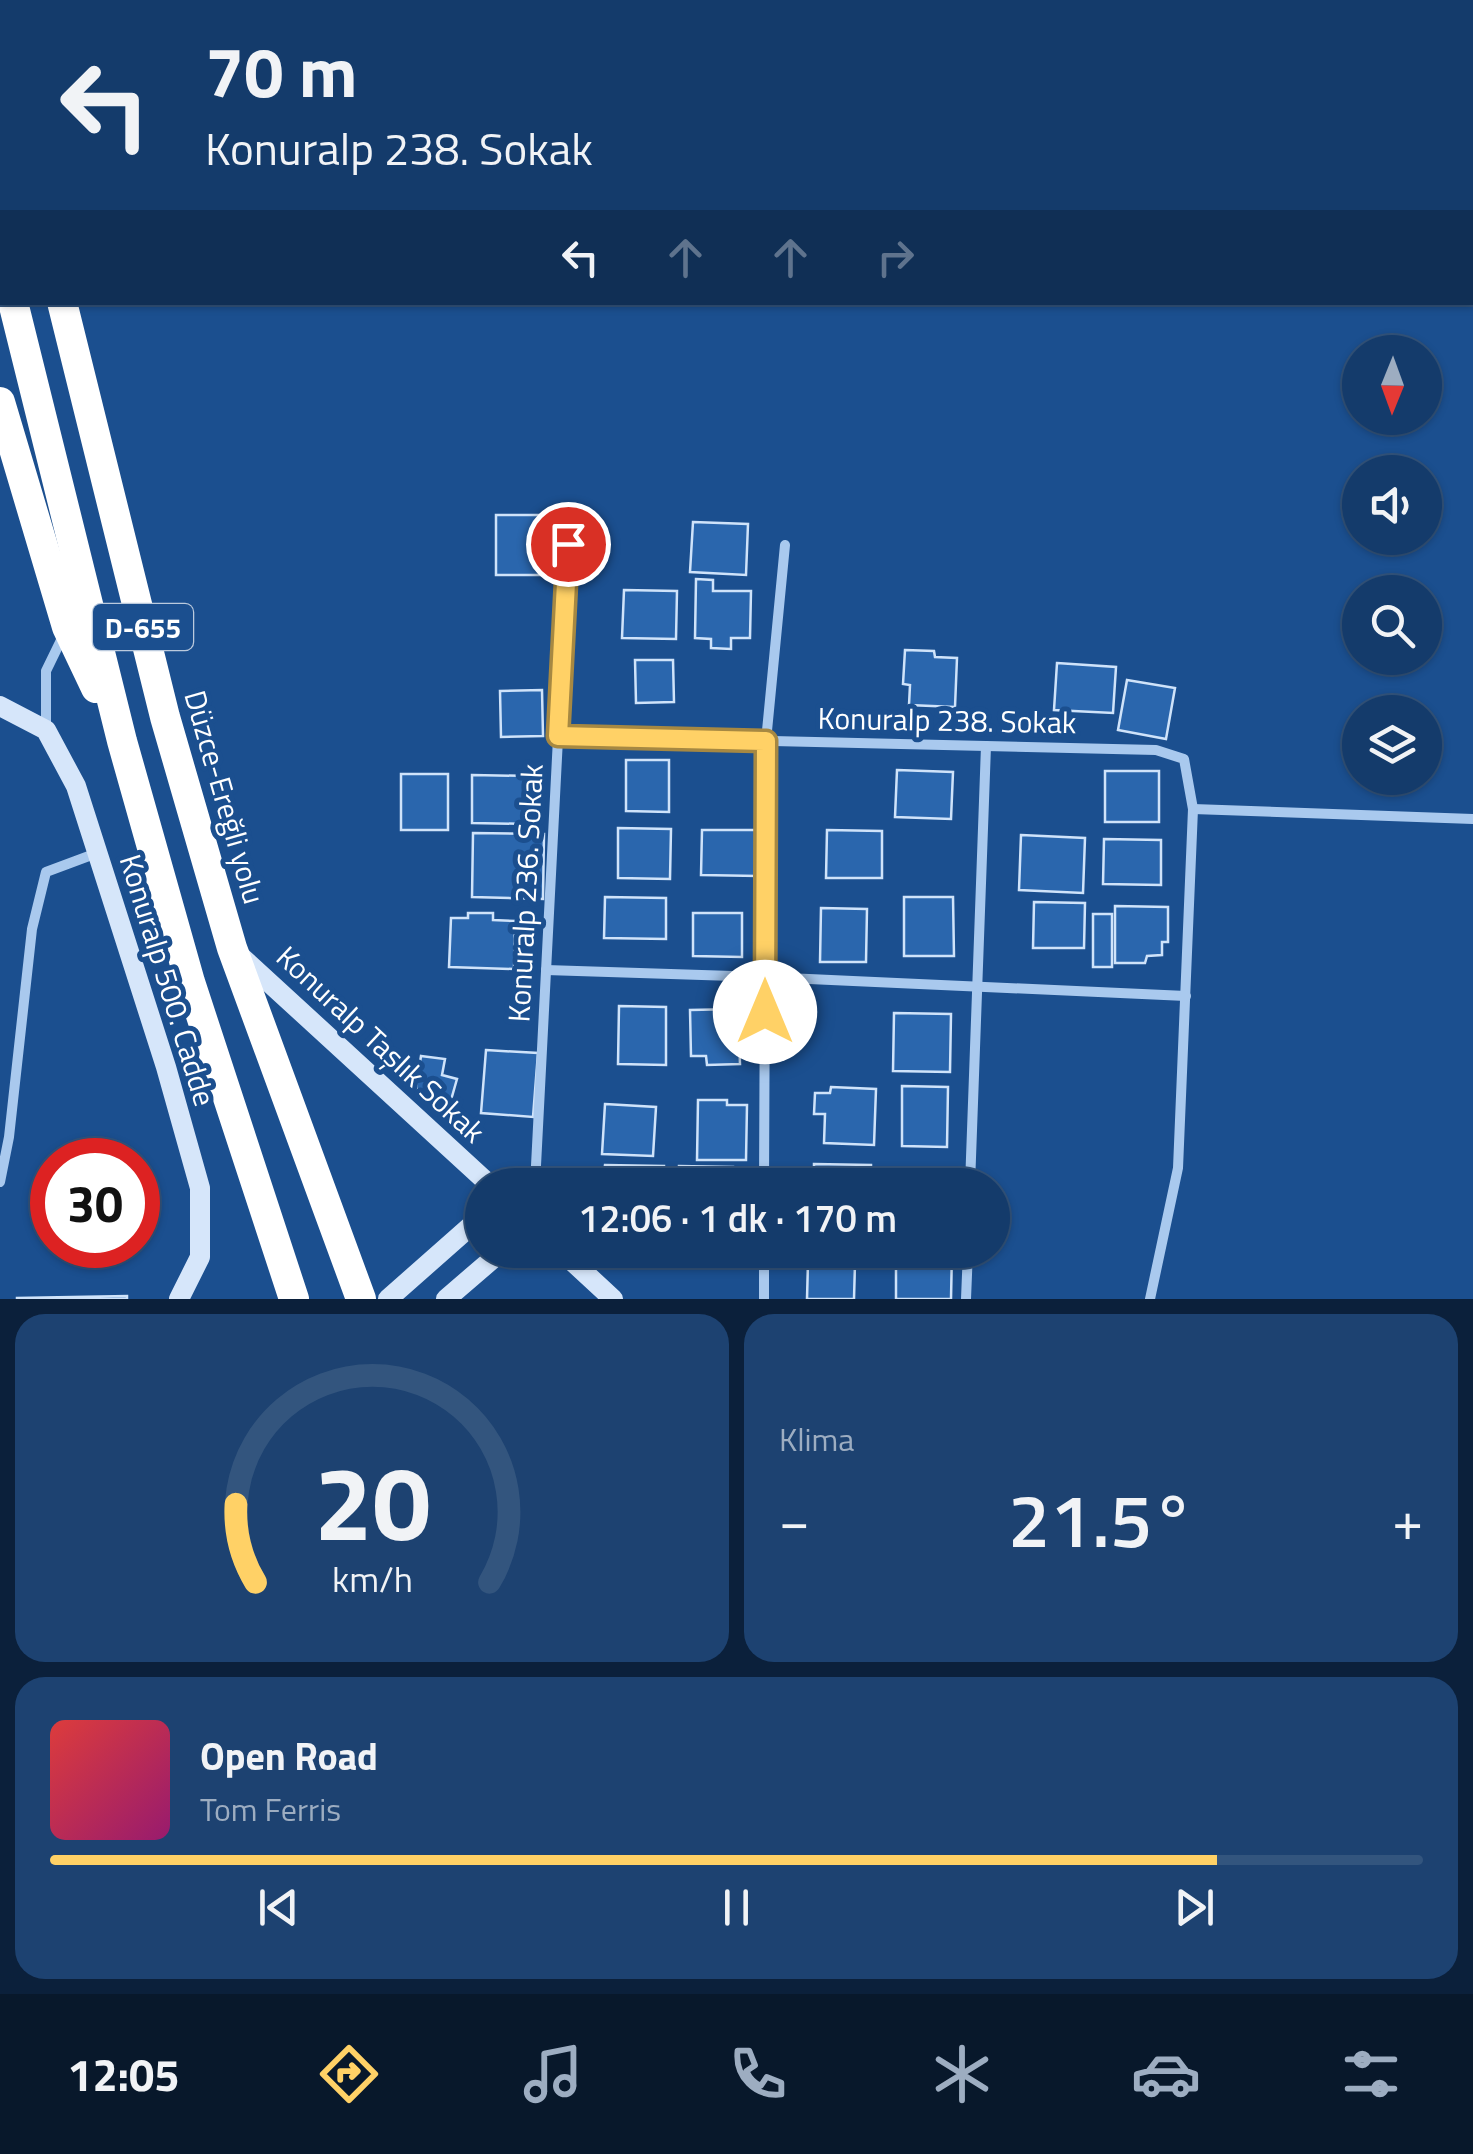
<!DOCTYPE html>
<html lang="tr">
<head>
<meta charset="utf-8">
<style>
  :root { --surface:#143b6b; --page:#1d4271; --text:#f1f3f6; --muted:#9dadc1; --line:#33557e; --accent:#ffd166 }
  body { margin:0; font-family:"Titillium Web",sans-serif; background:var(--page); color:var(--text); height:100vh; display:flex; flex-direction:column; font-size:38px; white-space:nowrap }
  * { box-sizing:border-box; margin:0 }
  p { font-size:32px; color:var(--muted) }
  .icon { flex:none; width:55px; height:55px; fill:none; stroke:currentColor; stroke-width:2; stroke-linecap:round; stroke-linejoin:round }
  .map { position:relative; height:1299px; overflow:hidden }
  .drawer { display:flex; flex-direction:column; gap:15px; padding:15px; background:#0b203b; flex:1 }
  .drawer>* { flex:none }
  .guide { position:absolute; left:0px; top:0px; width:1475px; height:305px; box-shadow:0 2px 8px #0004,0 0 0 2px var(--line); background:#143b6b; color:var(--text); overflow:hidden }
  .needle { width:65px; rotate:181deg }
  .buttons { position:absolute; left:1342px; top:335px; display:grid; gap:20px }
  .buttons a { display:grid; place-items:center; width:100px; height:100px; border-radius:50%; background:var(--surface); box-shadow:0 2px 8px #0004,0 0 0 2px var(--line); font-size:50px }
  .speed { position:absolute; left:30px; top:1138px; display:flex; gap:20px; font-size:50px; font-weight:700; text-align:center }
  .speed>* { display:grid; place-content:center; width:130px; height:130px; border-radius:50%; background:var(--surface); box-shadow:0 2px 8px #0004,0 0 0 2px var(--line); line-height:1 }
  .speed .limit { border:15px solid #d22; background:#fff; color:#111 }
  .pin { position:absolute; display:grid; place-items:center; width:85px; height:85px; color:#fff; margin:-42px; border:5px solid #fff; border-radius:50%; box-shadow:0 2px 10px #0007 }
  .me { position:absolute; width:110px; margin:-55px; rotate:0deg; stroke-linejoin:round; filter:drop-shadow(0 0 8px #0008) }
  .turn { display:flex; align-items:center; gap:35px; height:210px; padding:0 40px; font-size:45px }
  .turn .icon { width:130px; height:130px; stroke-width:2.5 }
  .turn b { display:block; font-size:70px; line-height:85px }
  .lanes { display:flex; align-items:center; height:95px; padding:0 40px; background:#0003; justify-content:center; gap:50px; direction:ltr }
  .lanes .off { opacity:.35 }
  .big { font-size:75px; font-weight:600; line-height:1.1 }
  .drawer .card { flex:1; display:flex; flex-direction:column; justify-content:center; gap:15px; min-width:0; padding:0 35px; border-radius:30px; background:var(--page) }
  .drawer .dial { align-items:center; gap:0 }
  .dial svg { height:260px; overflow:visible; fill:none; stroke:var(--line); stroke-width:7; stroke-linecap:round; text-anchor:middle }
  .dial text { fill:var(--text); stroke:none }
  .song { display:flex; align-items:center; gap:30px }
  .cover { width:120px; height:120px; border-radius:15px; background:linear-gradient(135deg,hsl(0 70% 55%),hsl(320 70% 35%)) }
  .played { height:10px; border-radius:5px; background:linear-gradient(90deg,var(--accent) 85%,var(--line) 85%) }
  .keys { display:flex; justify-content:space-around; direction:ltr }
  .heat { display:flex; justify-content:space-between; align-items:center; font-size:55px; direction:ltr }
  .drawer .tiles { flex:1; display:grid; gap:15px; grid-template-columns:1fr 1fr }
  .card:last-child { grid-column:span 2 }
  .trip { position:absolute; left:465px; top:1168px; width:545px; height:100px; border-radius:50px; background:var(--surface); box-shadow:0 2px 8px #0004,0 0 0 2px var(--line); font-weight:600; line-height:100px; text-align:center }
  .dock { display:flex; height:160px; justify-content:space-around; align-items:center; background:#08182b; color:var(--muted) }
  .dock .icon { width:70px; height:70px }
  .dock .current { color:var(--accent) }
  .dock b { font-size:45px; color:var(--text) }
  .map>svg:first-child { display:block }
</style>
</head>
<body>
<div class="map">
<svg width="1473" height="1299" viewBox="0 0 1473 1299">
  <rect width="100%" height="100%" fill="#1b4f8f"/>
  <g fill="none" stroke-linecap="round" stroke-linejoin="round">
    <g stroke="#123a6d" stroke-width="48">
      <polyline points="1162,2 1174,0"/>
      <polyline points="0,6 2,7"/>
    </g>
  </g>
  <g fill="#2a66ad" stroke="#cfe3fa" stroke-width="2.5">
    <polygon points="496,515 551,515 552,575 496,575"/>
    <polygon points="693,522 748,524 746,575 690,572"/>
    <polygon points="696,579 713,580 713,591 751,591 750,638 731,638 731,649 711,648 711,639 695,638"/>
    <polygon points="624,590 677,591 676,639 622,638"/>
    <polygon points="905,650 934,651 935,657 957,658 955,707 909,705 910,685 903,684"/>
    <polygon points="635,660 673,660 674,702 636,703"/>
    <polygon points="1057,663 1116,667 1113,713 1054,710"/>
    <polygon points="1127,680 1175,688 1166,739 1118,730"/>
    <polygon points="542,690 543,736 501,737 500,691"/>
    <polygon points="626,760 669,760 669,812 626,811"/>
    <polygon points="897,770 953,772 951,819 895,817"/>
    <rect x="1105" y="771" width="54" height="51"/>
    <rect x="401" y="774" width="47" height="56"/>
    <polygon points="472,775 531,776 531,824 472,823"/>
    <polygon points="618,828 671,829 670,879 618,878"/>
    <polygon points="702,830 758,830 758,876 701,875"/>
    <polygon points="827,830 882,831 882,878 826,878"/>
    <polygon points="473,833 544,834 543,899 472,897"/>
    <polygon points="1021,835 1085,838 1083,893 1019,890"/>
    <polygon points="1104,839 1161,840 1161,885 1103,884"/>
    <polygon points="605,897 666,898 666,939 604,938"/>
    <polygon points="904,897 953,897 954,956 904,956"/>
    <polygon points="1034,902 1085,903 1084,948 1033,948"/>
    <polygon points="1115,906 1168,907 1168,942 1162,942 1162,955 1147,956 1145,963 1115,963"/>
    <polygon points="821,908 867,909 866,962 820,962"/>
    <polygon points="468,913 493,913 493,920 515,921 514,969 449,967 451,918 468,918"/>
    <polygon points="693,913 742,913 742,957 693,956"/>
    <rect x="1093" y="914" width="19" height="53"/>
    <polygon points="619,1006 666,1007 666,1065 618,1064"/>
    <polygon points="738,1009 740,1064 707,1065 706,1056 691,1056 690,1010"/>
    <polygon points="894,1013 951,1014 950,1072 893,1071"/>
    <polygon points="486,1050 538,1053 533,1117 481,1113"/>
    <polygon points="421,1056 445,1059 442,1075 457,1079 449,1107 442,1110 416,1088"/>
    <polygon points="902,1086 948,1087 947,1147 902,1146"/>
    <polygon points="831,1087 876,1089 874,1145 824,1143 825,1114 814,1114 815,1093 830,1093"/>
    <polygon points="698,1100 727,1100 727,1105 747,1105 746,1160 697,1160"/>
    <polygon points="605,1104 656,1107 653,1156 602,1154"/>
    <polygon points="814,1164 871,1165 871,1185 814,1185"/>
    <polygon points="605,1165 664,1166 664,1185 590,1185 590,1173 604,1174"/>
    <polygon points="679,1166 733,1167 733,1185 679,1185"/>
    <polygon points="902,1178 953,1179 953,1185 902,1185"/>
    <polygon points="625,1250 664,1250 664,1255 647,1267"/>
    <polygon points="896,1250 952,1250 951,1299 896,1299"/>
    <polygon points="808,1262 855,1263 854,1299 807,1299"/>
    <polygon points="127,1296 127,1299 17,1299 17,1298"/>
  </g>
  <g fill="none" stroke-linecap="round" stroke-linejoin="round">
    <g stroke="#a9c9ee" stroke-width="10">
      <polyline points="46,730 46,671 65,632"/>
      <polyline points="558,736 1156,750 1184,759 1193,809 1178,1168 1150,1299"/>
      <polyline points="1193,809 1473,819"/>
      <polyline points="546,970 765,977 1186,996"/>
      <polyline points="0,1182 9,1137 32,929 46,872 97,853"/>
      <polyline points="535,1185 568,544"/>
      <polyline points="764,1185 766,741 785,545"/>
      <polyline points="970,1185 986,746"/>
      <polyline points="764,1299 764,1250"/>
      <polyline points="966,1299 968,1250"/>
    </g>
    <g stroke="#d6e6fa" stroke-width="20">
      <polyline points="0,706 46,730 76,786 166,1067 200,1188 200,1257 179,1299"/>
      <polyline points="237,953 490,1185"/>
      <polyline points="560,1250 613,1299"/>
      <polyline points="388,1299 482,1216"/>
      <polyline points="446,1299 503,1250"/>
    </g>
    <g stroke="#fff" stroke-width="30">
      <polyline points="0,60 2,70"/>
      <polyline points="0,249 2,259"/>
      <polyline points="13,302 122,741 190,982 294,1299"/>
      <polyline points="62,302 165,717 232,948 361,1299"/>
      <polyline points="0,402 67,627 96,688"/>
    </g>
  </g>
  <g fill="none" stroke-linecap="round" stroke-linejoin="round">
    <defs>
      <polyline id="route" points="568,544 558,736 766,741 765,1012"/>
    </defs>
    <use href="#route" stroke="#a68842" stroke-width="25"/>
    <use href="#route" stroke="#ffd166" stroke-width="18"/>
  </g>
  <g text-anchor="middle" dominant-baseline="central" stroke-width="10" stroke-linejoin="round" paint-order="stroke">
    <rect fill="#1b4f8f" stroke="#bbcadd" stroke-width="2.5" x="93" y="604" width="100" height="46" rx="8"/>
    <g font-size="28" font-weight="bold" fill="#fff">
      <text x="143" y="627">D-655</text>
    </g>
    <g font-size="30" fill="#fff" stroke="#1b4f8f">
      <text transform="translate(947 720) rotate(1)">Konuralp 238. Sokak</text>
      <text transform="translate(225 797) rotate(74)">Düzce-Ereğli yolu</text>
      <text transform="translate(525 893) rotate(-87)">Konuralp 236. Sokak</text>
      <text transform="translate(168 980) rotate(73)">Konuralp 500. Cadde</text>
      <text transform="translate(381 1044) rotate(43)">Konuralp Taşlık Sokak</text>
    </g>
  </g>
</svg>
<div class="buttons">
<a><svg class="needle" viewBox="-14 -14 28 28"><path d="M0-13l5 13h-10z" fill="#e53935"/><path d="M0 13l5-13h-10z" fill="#9dadc1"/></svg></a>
<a><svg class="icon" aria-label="sound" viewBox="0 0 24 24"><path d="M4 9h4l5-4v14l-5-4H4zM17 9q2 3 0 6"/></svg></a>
<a><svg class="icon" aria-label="search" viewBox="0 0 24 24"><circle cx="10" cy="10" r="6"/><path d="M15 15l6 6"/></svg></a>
<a><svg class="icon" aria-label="layers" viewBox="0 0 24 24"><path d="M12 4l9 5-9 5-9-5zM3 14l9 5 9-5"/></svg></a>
</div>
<div class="speed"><div class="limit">30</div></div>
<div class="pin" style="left:568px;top:544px;background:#d93025"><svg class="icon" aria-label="arrive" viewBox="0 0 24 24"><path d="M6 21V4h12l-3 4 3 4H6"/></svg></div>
<svg class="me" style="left:765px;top:1012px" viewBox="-20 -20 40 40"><circle r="19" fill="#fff"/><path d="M0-13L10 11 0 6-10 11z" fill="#ffd166"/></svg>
<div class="trip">12:06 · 1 dk · 170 m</div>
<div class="guide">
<div class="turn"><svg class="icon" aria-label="left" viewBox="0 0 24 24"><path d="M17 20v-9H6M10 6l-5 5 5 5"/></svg><div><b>70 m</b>Konuralp 238. Sokak</div></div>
<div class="lanes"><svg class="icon" aria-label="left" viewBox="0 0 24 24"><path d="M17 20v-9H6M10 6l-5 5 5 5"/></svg><svg class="icon off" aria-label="ahead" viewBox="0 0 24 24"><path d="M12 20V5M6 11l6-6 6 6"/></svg><svg class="icon off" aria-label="ahead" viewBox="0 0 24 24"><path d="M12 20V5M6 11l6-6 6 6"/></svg><svg class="icon off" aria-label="right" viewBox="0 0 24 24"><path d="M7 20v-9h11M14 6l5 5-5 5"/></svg></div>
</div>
</div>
<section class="drawer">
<div class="tiles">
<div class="card dial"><svg viewBox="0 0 100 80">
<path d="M14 69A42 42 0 1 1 86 69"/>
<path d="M14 69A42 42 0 0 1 8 45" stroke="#ffd166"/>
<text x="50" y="56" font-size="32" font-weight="700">20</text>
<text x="50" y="72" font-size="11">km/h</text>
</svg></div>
<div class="card"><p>Klima</p>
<div class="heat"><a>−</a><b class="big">21.5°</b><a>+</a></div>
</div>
<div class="card">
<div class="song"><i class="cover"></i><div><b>Open Road</b><p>Tom Ferris</p></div></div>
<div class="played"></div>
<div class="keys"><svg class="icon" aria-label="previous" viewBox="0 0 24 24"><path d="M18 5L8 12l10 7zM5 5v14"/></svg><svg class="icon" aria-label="pause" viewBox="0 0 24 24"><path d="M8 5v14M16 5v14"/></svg><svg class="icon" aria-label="next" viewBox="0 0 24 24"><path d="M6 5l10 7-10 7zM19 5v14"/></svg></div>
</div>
</div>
</section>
<nav class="dock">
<b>12:05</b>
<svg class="icon current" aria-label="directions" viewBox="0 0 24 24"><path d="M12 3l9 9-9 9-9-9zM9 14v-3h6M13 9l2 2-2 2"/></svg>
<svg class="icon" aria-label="music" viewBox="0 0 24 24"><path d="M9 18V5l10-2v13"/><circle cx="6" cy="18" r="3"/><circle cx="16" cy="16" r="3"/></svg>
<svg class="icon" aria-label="phone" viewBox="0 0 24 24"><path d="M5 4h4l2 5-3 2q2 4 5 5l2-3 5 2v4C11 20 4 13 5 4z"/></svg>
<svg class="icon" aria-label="climate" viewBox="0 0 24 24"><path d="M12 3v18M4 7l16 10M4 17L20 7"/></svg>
<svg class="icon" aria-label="car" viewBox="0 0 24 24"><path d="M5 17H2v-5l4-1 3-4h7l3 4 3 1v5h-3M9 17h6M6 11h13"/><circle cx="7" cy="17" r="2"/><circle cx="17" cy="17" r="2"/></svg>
<svg class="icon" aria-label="filters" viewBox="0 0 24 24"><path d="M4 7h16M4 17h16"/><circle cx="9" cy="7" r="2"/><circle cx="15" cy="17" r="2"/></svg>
</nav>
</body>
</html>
